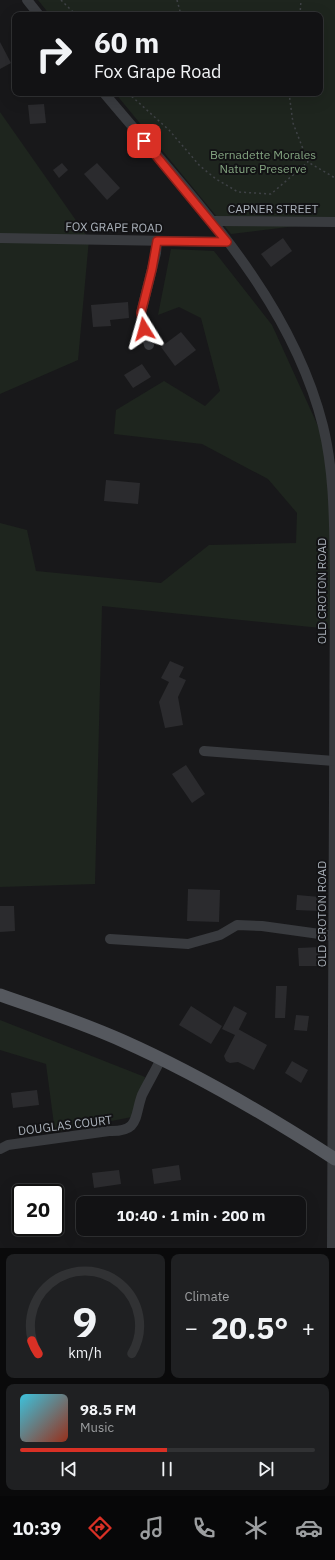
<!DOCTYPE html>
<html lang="en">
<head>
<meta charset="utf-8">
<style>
  :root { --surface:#121214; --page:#1f2022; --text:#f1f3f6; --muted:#9c9ea0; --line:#313234; --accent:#d93025 }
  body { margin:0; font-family:"IBM Plex Sans",sans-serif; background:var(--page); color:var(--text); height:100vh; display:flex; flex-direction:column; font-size:15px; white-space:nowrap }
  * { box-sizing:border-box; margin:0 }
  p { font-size:13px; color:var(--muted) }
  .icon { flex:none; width:22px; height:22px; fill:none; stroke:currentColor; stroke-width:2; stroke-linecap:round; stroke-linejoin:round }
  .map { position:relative; height:1248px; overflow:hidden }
  .drawer { display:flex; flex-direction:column; gap:6px; padding:6px; background:#0a0a0b; flex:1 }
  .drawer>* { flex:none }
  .banner { position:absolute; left:12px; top:12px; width:311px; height:84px; border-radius:8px; box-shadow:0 4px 16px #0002,0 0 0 1px var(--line); background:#121214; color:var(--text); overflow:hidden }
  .speed { position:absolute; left:12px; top:1184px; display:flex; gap:8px; font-size:20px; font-weight:700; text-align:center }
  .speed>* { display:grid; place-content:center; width:52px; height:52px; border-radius:50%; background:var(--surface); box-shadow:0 4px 16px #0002,0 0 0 1px var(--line); line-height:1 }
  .speed .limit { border:2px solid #111; border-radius:6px; background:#fff; color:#111 }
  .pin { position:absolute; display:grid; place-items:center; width:34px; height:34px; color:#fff; margin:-17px; border-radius:8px; box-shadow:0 2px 6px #0006 }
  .me { position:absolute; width:44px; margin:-22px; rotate:352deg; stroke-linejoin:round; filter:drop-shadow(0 0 3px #0008) }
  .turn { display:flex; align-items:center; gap:14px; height:84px; padding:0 16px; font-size:18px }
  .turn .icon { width:52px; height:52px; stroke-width:2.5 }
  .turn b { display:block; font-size:28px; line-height:34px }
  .big { font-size:30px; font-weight:800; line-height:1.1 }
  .drawer .tile { flex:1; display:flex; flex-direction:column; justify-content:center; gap:6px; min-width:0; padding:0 14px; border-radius:8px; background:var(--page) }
  .drawer .dial { align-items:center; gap:0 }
  .dial svg { height:104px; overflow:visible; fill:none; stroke:var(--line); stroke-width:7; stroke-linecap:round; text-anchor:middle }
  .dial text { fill:var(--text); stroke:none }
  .song { display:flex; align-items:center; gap:12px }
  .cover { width:48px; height:48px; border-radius:6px; background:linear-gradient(135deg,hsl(190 70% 55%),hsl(10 70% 35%)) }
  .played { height:4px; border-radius:2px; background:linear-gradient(90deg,var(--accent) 50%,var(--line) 50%) }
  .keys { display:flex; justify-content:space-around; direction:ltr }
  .heat { display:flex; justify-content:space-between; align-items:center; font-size:22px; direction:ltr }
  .drawer .tiles { flex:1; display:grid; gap:6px; grid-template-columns:1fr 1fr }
  .tile:last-child { grid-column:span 2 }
  .trip { position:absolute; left:76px; top:1196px; width:230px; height:40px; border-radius:8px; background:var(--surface); box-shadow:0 4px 16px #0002,0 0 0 1px var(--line); font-weight:800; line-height:40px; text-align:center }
  .dock { display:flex; height:64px; justify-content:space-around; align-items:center; background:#070708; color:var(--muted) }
  .dock .icon { width:28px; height:28px }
  .dock .active { color:var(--accent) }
  .dock b { font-size:18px; color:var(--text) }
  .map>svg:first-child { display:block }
</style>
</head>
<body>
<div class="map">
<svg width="335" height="1248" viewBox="0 0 335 1248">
  <rect width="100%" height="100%" fill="#18181a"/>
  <g fill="#1e251e">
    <polygon points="38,0 335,0 335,221 231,234 115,93 320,93 320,15 50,15"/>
    <polygon points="0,112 89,239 78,360 0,394"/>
    <polygon points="171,249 214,251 272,325 328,448 331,541 331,629 102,606 95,884 0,887 0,523 27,530 36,571 161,583 209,545 296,543 297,513 268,479 202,444 114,434 116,410 164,381 205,406 220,391 201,318 179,307 158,315"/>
    <polygon points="0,1020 145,1077 137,1116 55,1132 46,1064 0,1050"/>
  </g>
  <g fill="#2b2b2e">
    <polygon points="0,42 11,63 0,69"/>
    <polygon points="44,104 46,123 30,124 28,105"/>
    <polygon points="62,163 68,170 59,178 53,170"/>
    <polygon points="97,163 120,188 107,200 84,174"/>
    <polygon points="283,238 292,251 271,267 261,254"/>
    <polygon points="128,302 129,318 110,320 111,326 93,327 91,305"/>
    <polygon points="181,332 196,350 175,366 161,347"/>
    <polygon points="142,364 151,377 133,388 124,375"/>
    <polygon points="106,480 140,483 138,504 104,501"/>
    <polygon points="170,661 184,667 179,677 186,680 178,697 183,725 165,728 159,702 169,682 161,678"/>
    <polygon points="186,765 205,794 192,803 172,774"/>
    <polygon points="188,889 220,890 219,922 187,921"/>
    <polygon points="297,895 320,897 319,911 296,910"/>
    <polygon points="0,906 14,906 15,931 0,932"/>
    <polygon points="320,947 321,966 299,966 298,948"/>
    <polygon points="276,986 287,986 285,1018 275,1018"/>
    <polygon points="191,1006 222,1026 211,1044 179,1025"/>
    <polygon points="234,1006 247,1013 238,1031 238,1029 267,1045 254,1070 238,1062 230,1063 226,1061 224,1056 235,1035 222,1029"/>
    <polygon points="296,1015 309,1016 307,1031 294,1030"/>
    <polygon points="292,1061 308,1070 301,1083 285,1073"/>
    <polygon points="37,1090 39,1105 13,1108 11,1093"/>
    <polygon points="179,1165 181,1180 154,1184 152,1169"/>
    <polygon points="119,1170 121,1184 94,1188 92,1173"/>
  </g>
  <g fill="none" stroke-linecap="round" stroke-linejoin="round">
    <g stroke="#3f4246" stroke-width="1.5" stroke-dasharray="2 3" stroke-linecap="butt">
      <polyline points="61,0 76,15"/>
      <polyline points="177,0 181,15"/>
      <polyline points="300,15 301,0"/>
      <polyline points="128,93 169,130 200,166 216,179 238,192 271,194 308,162"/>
      <polyline points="289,93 293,123 308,162 335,178"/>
    </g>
    <g stroke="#393b3f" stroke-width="10">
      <polyline points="27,0 39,15"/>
      <path d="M104,93C189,195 290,294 323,426C335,475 334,527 335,577L332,1248"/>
      <polyline points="211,221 335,222"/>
      <polyline points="0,238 227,242"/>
      <polyline points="149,345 141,313 156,253 157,241"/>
      <polyline points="204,751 334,761"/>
      <polyline points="110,939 188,944 220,935 237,925 262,926 334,936"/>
      <path d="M0,1149L8,1145L22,1143L109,1131C140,1132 134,1117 142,1095C148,1083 155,1071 161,1059"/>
    </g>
    <path stroke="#55585e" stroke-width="13" d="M0,995C41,1009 83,1023 123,1041C197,1074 267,1115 335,1159"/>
  </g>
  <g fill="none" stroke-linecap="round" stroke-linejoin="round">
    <defs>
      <polyline id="route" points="144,141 227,242 157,241 152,269 141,313 144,329"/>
    </defs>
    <use href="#route" stroke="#8d1f18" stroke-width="10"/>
    <use href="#route" stroke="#d93025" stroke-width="7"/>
  </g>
  <g text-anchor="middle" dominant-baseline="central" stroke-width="4" stroke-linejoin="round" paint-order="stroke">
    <g font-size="12" fill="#84a581" stroke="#131315">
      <text x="263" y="154">Bernadette Morales<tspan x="263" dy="14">Nature Preserve</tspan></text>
    </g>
    <g font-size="12" fill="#aab1ba" stroke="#131315">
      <text x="273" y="208">CAPNER STREET</text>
      <text transform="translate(114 227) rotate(1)">FOX GRAPE ROAD</text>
      <text transform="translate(321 591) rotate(-90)">OLD CROTON ROAD</text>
      <text transform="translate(321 914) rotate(-90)">OLD CROTON ROAD</text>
      <text transform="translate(65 1125) rotate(-7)">DOUGLAS COURT</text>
    </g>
  </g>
</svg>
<div class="speed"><div class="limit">20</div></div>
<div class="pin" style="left:144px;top:141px;background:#d93025"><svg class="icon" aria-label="arrive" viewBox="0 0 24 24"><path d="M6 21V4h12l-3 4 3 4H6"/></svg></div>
<svg class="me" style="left:144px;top:329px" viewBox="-20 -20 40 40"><path d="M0-17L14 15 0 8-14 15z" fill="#d93025" stroke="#fff" stroke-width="4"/></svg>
<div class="trip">10:40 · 1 min · 200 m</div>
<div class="banner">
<div class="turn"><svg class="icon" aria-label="right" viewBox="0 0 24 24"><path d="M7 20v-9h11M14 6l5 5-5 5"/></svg><div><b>60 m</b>Fox Grape Road</div></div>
</div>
</div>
<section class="drawer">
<div class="tiles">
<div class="tile dial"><svg viewBox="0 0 100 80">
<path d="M14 69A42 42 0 1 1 86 69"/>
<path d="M14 69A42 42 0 0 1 9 59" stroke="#d93025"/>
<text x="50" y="56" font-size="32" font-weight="700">9</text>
<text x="50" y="72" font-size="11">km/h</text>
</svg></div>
<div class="tile"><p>Climate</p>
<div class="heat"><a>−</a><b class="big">20.5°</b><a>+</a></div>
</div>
<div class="tile">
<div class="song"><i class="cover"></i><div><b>98.5 FM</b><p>Music</p></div></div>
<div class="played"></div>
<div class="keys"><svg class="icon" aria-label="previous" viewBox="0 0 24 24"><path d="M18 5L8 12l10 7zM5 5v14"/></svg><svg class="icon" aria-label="pause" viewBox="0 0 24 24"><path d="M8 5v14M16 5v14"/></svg><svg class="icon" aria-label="next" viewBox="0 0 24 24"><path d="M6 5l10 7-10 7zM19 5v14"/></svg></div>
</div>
</div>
</section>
<nav class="dock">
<b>10:39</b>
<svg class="icon active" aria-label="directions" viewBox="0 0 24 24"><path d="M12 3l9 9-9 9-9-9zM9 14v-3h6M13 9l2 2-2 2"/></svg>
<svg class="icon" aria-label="music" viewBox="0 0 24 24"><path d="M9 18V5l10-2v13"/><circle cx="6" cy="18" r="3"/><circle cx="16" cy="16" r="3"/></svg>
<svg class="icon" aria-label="phone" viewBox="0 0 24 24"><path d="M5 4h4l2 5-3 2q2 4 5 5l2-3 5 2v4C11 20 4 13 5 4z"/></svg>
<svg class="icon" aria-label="climate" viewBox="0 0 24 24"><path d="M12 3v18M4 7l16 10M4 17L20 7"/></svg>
<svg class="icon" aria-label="car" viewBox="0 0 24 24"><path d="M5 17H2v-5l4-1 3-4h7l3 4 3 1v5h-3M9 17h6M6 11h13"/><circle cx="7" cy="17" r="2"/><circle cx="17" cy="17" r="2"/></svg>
</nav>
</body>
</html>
